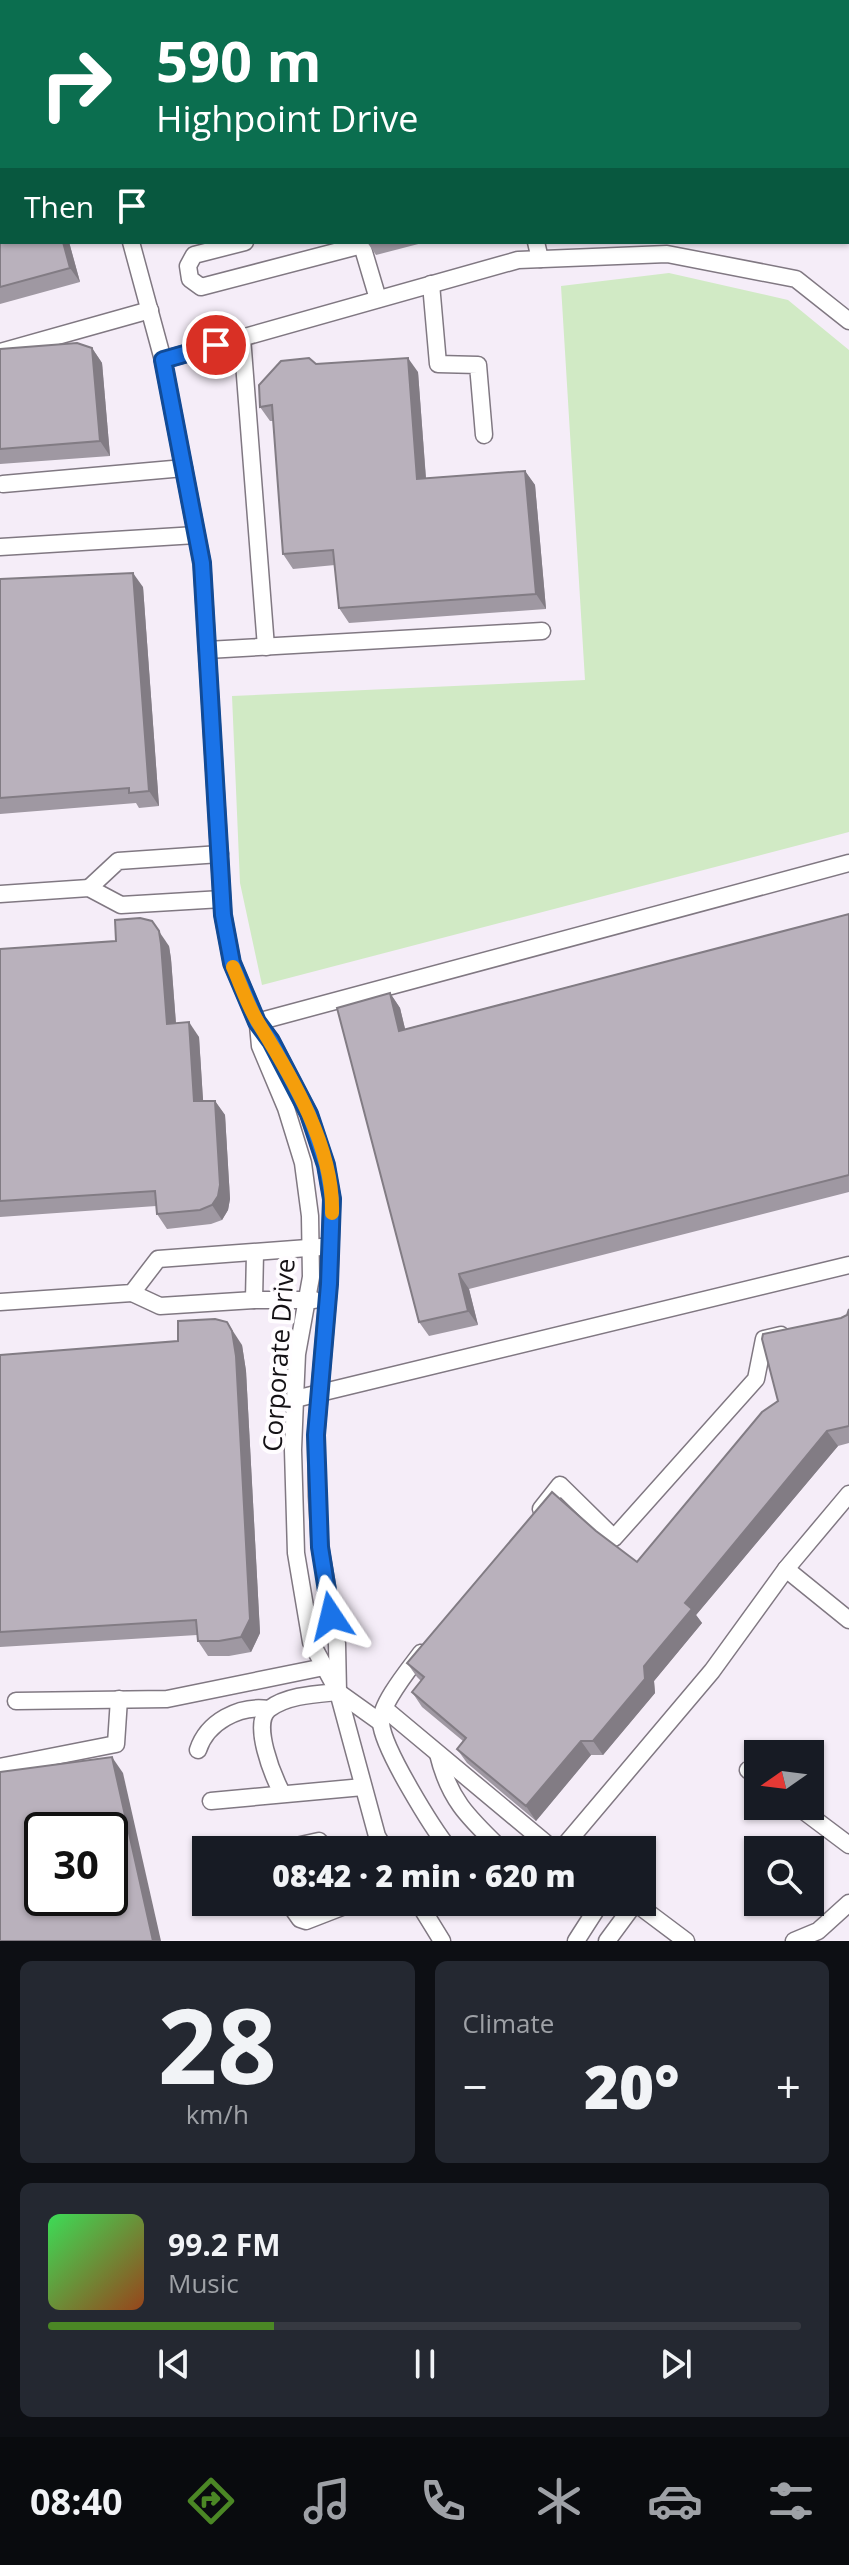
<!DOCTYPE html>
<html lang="en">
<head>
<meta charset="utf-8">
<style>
  :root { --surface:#171b24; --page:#242831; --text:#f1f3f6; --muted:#9ea1a6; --line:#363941; --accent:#4b8725 }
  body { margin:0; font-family:"Open Sans",sans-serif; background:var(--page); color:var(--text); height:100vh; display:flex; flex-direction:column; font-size:30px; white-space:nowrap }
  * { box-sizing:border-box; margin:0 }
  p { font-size:26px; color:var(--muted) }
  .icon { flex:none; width:44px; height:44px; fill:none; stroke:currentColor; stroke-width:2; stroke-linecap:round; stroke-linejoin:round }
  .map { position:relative; height:1941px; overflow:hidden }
  .panel { display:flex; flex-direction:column; gap:20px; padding:20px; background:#0d0f14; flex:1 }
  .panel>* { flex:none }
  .top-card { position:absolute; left:0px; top:0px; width:850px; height:244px; box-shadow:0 2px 6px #0004; background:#0b6e4f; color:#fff; overflow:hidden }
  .needle { width:52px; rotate:256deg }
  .controls { position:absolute; left:744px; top:1740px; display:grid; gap:16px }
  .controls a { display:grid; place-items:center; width:80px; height:80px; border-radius:0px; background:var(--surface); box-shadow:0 2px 6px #0004; font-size:40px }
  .speed { position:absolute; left:24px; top:1812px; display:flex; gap:16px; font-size:40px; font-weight:700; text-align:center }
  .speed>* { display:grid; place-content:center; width:104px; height:104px; border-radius:50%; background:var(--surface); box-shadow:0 2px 6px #0004; line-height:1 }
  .speed .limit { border:4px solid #111; border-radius:12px; background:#fff; color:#111 }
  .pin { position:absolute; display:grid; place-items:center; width:68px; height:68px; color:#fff; margin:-34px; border:4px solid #fff; border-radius:50%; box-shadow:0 2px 8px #0007 }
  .me { position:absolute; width:88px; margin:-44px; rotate:350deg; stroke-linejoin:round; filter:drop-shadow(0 0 6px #0008) }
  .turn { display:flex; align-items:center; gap:28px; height:168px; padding:0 24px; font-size:36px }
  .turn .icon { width:104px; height:104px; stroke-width:2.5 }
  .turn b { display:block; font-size:56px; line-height:68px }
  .then { display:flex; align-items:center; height:76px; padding:0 24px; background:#0003; gap:16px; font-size:30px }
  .big { font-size:60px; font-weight:800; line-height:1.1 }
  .panel .card { flex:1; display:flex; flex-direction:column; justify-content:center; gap:12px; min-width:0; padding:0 28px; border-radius:12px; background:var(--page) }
  .panel .dial { align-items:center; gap:0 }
  .dial b { font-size:104px; line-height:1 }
  .song { display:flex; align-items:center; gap:24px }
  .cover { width:96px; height:96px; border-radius:12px; background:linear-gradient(135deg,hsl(130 70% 55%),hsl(20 70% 35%)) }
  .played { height:8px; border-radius:4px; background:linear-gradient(90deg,var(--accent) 30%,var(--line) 30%) }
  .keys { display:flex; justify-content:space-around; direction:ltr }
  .heat { display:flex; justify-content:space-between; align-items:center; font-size:44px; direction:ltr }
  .panel .tiles { flex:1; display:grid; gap:20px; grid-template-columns:1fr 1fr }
  .card:last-child { grid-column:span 2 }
  .trip { position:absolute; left:192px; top:1836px; width:464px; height:80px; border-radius:0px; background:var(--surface); box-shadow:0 2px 6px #0004; font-weight:800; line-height:80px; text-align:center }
  .dock { display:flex; height:128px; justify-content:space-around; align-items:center; background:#090b0e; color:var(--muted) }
  .dock .icon { width:56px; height:56px }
  .dock .active { color:var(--accent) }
  .dock b { font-size:36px; color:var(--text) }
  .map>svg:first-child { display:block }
</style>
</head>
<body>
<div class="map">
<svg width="849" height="1941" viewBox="0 0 849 1941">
  <defs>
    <pattern id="forest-firs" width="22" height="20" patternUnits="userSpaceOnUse" patternTransform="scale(2)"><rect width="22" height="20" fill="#99c086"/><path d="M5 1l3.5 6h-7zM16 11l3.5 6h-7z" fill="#83a473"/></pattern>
  </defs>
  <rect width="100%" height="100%" fill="#f5edf8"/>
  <polygon fill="#d1eac5" points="669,273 788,300 849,350 849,832 262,985 240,883 232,696 585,680 561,286"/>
  <polygon fill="url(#forest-firs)" points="0,0 416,0 2,2 0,89"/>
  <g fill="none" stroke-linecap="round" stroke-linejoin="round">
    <defs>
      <g id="minor">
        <polyline points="64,0 64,2"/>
        <polyline points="131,242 163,360 202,563 223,915 232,963 257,1022 271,1041 309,1114 326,1165 332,1199 329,1284 316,1435 317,1496 320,1547 337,1644 338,1692"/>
        <polyline points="245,242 194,255 188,266 190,279 201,287 362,245"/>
        <polyline points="361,242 378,299"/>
        <polyline points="536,242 540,259"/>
        <polyline points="431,284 438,364 478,365 484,435"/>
        <polyline points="242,337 266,647"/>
        <polyline points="0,352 150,310"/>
        <polyline points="163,360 518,260 667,254 796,279 849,321"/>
        <polyline points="3,484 184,468"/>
        <polyline points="0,547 196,535"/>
        <polyline points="207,650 542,631"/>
        <polyline points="89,888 118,861 220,854"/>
        <polyline points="0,894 89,888 121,905 222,899"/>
        <polyline points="257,1022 849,863"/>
        <polyline points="258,1025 260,1046 286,1108 303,1163 310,1216 311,1277 297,1354 295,1399 293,1450 296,1553 311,1642 338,1692 377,1836 385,1850"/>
        <polyline points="132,1293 160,1306 254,1300 314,1300"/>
        <polyline points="254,1300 255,1253"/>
        <polyline points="0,1302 132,1293 158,1259 321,1247"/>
        <polyline points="295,1399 849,1265"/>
        <polyline points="541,1509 560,1485 614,1538 756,1379 764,1339 781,1335"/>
        <polyline points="786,1569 849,1620"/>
        <path d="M421,1653C410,1668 379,1705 381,1723C383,1749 433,1829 450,1850"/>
        <polyline points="16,1701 167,1699 324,1667"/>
        <polyline points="385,1709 554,1850"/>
        <path d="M198,1750C207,1722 239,1705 268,1709"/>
        <path d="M438,1754C449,1800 469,1818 502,1850"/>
        <polyline points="0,1767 116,1744 119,1699"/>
        <polyline points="748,1770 758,1777"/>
        <path d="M282,1793C273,1776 251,1723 269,1709C287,1695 317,1694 338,1692L380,1722"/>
        <polyline points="211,1801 363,1787"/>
        <polyline points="797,1806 849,1845"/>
        <polyline points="565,1845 712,1671 786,1569 849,1494"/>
        <polyline points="278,1850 319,1841 321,1850"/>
        <polyline points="288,1902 300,1919 306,1921 355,1902"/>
        <polyline points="418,1902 442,1941"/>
        <polyline points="634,1902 686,1941"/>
        <polyline points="576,1941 601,1902"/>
        <polyline points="607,1941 635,1903"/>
        <polyline points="794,1941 818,1931 849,1903"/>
      </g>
    </defs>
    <use href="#minor" stroke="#807882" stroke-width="19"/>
    <use href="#minor" stroke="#fff" stroke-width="16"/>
  </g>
  <g fill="#9f98a2">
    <polygon points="0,135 69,242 80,282 0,304"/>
    <polygon points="367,242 426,242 376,255"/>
    <polygon points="92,348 102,363 110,456 0,464 0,349"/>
    <polygon points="316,364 418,372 426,478 525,471 535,485 546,609 349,623 339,608 335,565 293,569 283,554 273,421 270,421 260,407"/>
    <polygon points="0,579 143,587 159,806 139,808 136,803 0,814"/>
    <polygon points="849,914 849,1192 469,1289 478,1325 429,1336 419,1322 390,993 400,1008 405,1029"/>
    <polygon points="116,941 169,946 171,959 176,1023 199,1037 203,1101 215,1101 225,1115 230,1199 228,1210 222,1220 211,1224 167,1229 157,1214 156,1206 0,1217 0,949"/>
    <polygon points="849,1309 849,1443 838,1446 696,1615 702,1623 654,1681 655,1693 603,1755 591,1755 536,1821 467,1763 457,1749 463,1741 422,1707 412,1692 421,1681 417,1677 407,1663 596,1531 637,1562 778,1401 841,1318 847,1315"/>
    <polygon points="242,1345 246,1371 260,1633 251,1652 229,1656 208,1656 198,1641 197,1635 0,1647 0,1355"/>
  </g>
  <g fill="#827c84">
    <polygon points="63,242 69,242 80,282 70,268"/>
    <polygon points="92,348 102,363 110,456 100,441"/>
    <polygon points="408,358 418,372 427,494 417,479"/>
    <polygon points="525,471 535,485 546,609 536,594"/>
    <polygon points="133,573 143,587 159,806 149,791"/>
    <polygon points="152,921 169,946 171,959 177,1038 167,1024"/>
    <polygon points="390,993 400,1008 409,1045 399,1031"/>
    <polygon points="189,1022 199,1037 204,1115 194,1101"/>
    <polygon points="215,1101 225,1115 230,1199 228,1210 222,1220 212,1205"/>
    <polygon points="459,1274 469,1289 478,1325 468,1311"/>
    <polygon points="227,1322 242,1345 246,1371 260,1633 251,1652 241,1637"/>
    <polygon points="827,1431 838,1446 696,1615 702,1623 654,1681 655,1693 603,1755 593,1741 644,1666 685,1603"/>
    <polygon points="581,1741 591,1755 536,1821 526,1806"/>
    <polygon points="112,1757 123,1773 161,1941 153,1941"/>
  </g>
  <g fill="#b9b1bc" stroke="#827c84" stroke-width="2" fill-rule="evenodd">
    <polygon points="2,134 2,242 63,242 70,268 0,287 0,135"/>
    <polygon points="77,343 92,348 100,441 0,449 0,349"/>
    <polygon points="309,358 316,364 408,358 417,479 525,471 536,594 339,608 333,550 283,554 272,405 260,407 259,385 281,361"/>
    <polygon points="133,573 149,791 129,793 129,788 0,798 0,579"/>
    <polygon points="849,914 849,1175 459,1274 468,1311 419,1322 337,1008 390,993 399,1031"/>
    <polygon points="140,918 152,921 159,931 161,944 167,1024 189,1022 194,1101 215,1101 220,1185 218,1196 212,1205 200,1210 157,1214 155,1191 0,1201 0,949 116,941 115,920"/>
    <polygon points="849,1309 849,1426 827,1431 685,1603 692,1609 644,1666 645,1679 593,1741 581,1741 526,1806 457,1749 466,1738 412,1692 424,1677 407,1663 552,1492 596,1531 637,1562 762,1412 778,1401 762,1339 763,1334 841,1318 847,1315"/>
    <polygon points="215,1319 227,1322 232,1331 236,1356 250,1619 241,1637 219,1641 198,1641 196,1620 0,1632 0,1355 178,1341 178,1321"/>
    <path d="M112,1757L153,1941H0V1772ZM42,1830H110V1898H42Z"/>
  </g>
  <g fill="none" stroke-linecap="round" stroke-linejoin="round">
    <defs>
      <polyline id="route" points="216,345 163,360 202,563 223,915 232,963 257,1022 271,1041 309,1114 326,1165 332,1199 329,1284 316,1435 320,1547 331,1616"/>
    </defs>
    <use href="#route" stroke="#114b97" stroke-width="20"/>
    <use href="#route" stroke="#1a73e8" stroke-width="14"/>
    <path stroke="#f59e0b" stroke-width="14" d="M233,967C241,985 248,1007 259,1024C292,1077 334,1148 332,1213"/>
  </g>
  <g text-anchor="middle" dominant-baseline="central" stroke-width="8" stroke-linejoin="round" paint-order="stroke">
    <g font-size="26" fill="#141115" stroke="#fffdff">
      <text transform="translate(278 1355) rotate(-86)">Corporate Drive</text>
    </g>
  </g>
</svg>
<div class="controls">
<a><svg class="needle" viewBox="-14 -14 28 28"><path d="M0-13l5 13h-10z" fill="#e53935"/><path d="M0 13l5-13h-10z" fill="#9ea1a6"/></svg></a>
<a><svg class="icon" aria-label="search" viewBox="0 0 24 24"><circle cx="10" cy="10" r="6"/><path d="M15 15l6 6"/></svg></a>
</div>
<div class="speed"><div class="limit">30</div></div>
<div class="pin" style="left:216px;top:345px;background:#d93025"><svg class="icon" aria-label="arrive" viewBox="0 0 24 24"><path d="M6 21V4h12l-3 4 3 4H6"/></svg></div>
<svg class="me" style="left:331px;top:1616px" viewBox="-20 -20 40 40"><path d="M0-17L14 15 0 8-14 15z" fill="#1a73e8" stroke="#fff" stroke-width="4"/></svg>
<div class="trip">08:42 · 2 min · 620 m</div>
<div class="top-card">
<div class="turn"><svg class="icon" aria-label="right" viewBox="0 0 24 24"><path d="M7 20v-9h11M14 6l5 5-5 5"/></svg><div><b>590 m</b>Highpoint Drive</div></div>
<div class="then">Then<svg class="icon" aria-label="arrive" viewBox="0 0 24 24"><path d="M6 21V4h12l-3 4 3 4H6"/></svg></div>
</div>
</div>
<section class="panel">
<div class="tiles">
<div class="card dial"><b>28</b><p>km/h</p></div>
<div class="card"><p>Climate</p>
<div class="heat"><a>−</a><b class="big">20°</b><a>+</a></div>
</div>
<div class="card">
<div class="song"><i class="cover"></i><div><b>99.2 FM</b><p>Music</p></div></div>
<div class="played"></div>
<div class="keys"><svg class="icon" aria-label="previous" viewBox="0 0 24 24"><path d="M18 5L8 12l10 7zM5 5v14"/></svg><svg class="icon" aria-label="pause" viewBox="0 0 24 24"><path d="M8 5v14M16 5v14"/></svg><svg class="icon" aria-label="next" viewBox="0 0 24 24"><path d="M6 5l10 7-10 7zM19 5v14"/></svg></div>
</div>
</div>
</section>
<nav class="dock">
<b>08:40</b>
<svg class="icon active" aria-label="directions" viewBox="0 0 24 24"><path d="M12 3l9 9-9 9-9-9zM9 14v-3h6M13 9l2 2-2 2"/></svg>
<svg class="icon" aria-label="music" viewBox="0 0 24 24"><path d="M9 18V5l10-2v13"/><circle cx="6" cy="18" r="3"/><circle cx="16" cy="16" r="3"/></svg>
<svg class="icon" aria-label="phone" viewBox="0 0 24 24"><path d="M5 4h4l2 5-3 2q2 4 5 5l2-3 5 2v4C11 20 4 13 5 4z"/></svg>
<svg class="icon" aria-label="climate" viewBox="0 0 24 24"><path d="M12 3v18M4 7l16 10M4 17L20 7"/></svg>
<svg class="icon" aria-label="car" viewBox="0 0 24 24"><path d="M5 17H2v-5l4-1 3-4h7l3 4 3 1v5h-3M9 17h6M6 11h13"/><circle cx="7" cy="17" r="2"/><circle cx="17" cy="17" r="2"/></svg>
<svg class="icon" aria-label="filters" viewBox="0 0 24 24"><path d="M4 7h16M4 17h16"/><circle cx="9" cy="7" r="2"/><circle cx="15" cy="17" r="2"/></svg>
</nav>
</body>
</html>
